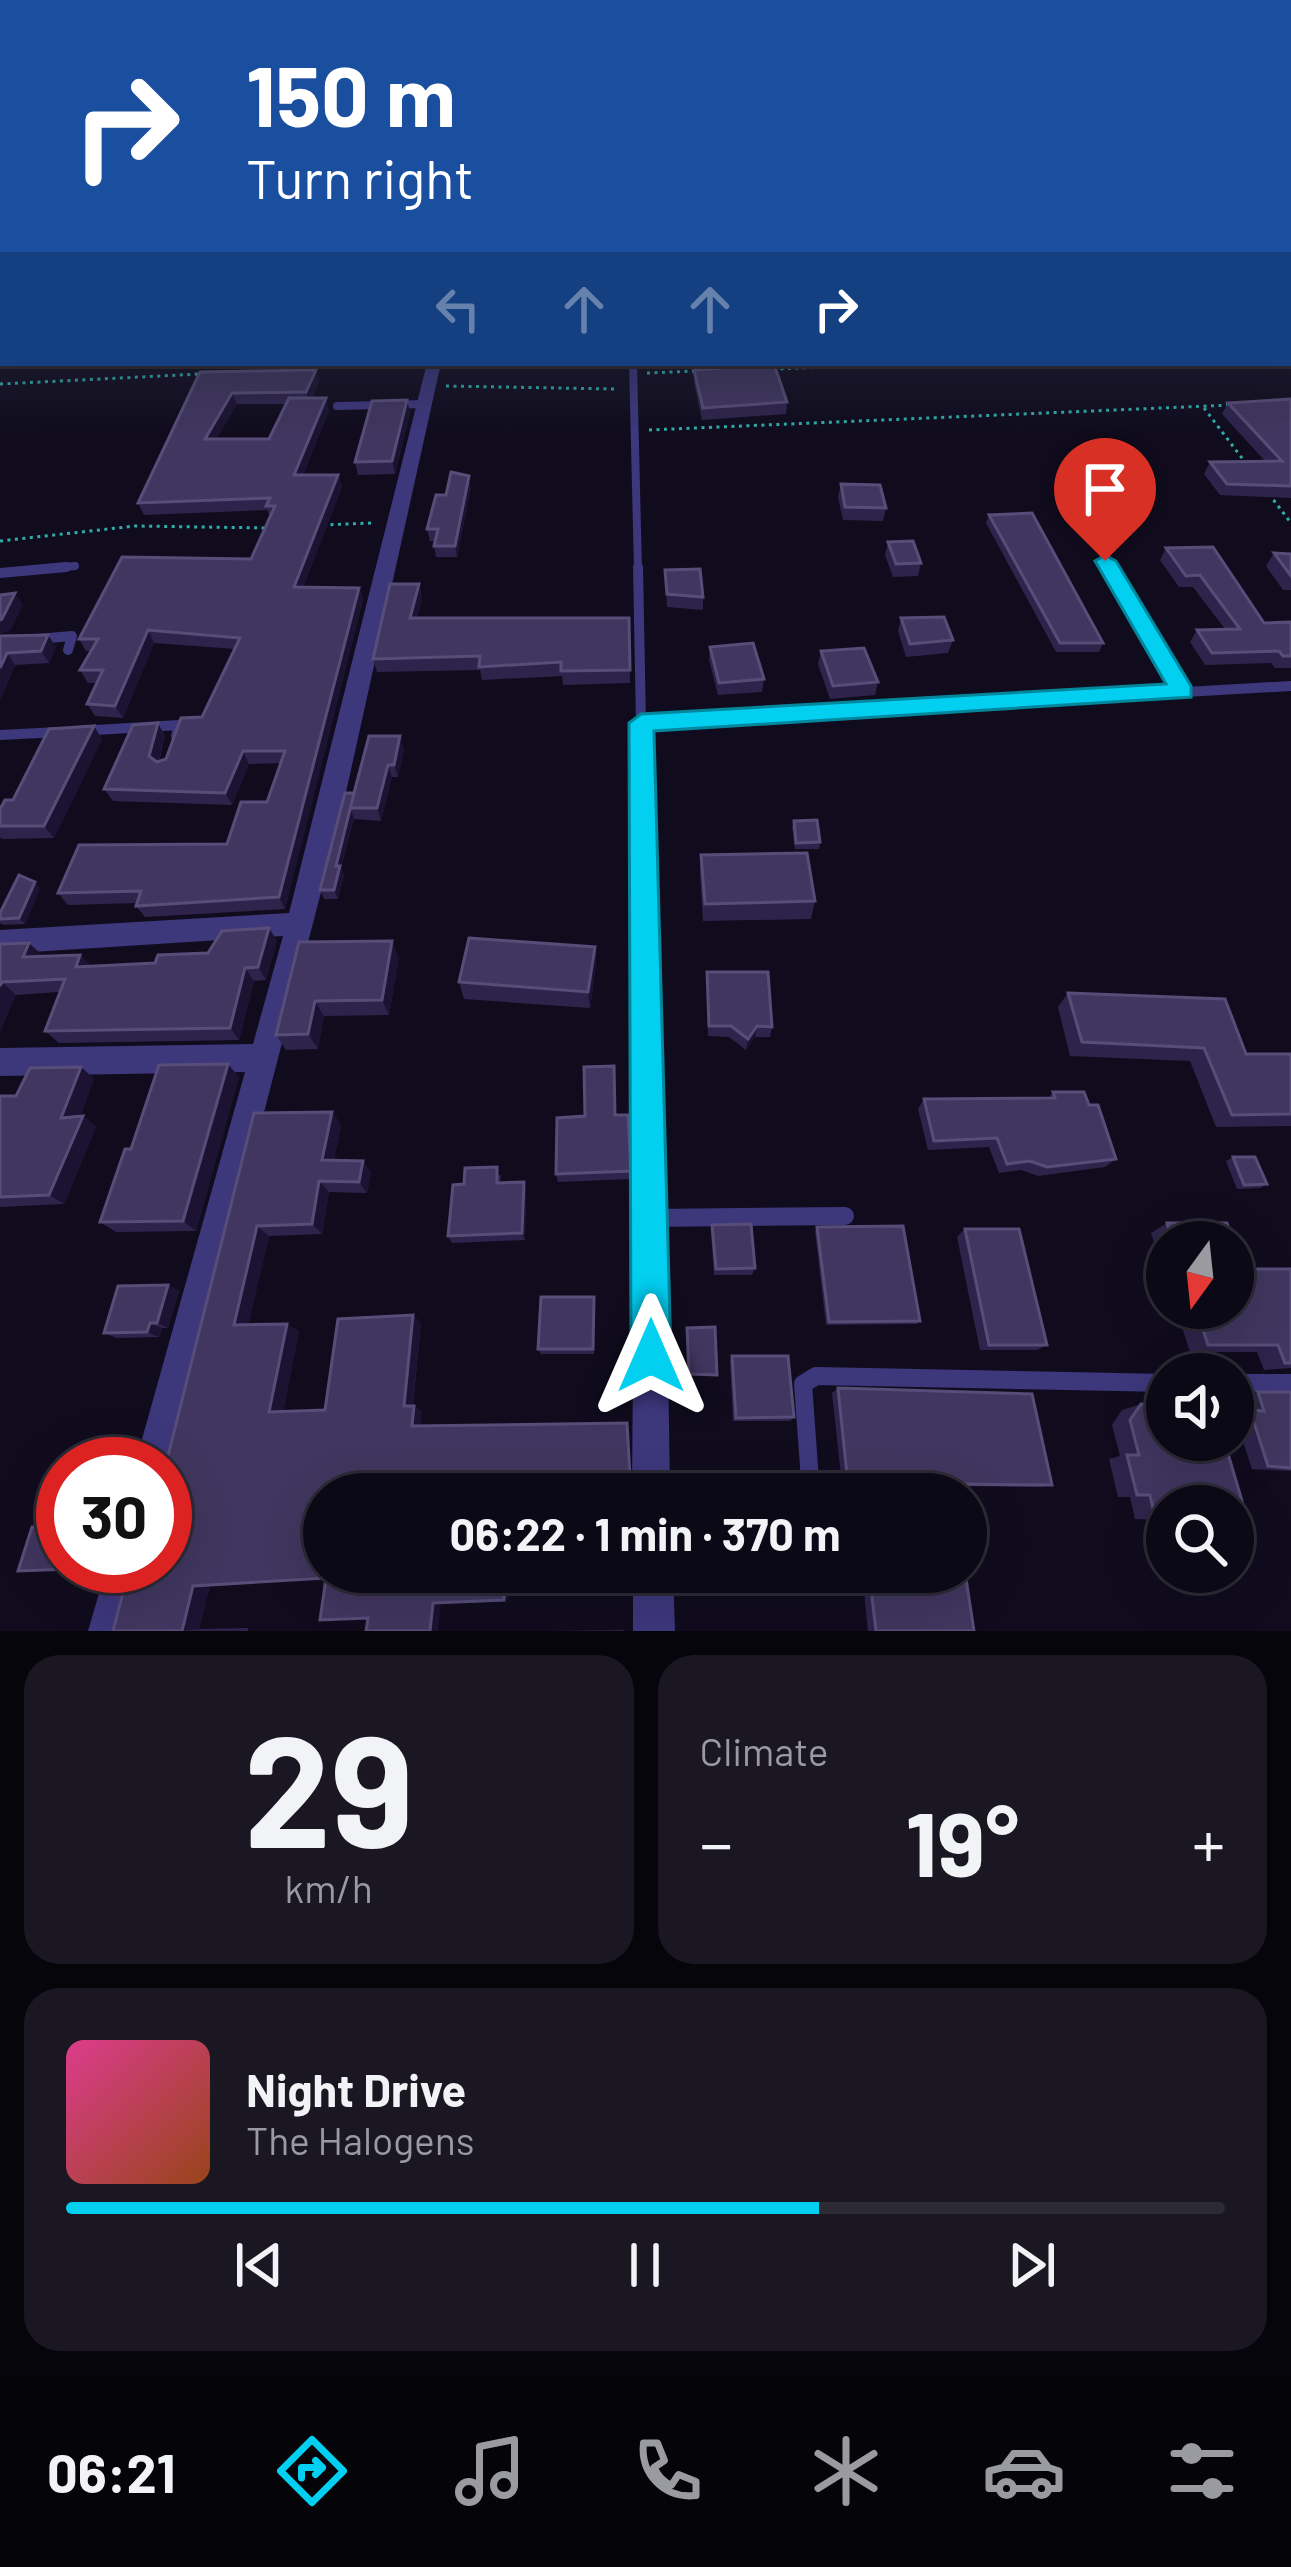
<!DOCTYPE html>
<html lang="en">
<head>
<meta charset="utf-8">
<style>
  :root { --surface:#0c0916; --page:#1a1723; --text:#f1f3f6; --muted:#9a9aa1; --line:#2c2a35; --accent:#03cff1 }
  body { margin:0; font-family:Barlow,sans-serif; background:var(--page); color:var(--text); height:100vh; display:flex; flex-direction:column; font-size:45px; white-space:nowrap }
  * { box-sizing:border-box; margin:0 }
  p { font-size:39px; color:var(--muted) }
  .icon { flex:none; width:66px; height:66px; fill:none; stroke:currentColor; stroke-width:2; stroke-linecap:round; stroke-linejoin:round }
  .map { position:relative; height:1631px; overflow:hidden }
  .details { display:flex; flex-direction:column; gap:24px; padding:24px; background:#07050c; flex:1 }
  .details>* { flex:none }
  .banner { position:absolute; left:0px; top:0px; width:1293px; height:366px; box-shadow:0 12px 48px #0002,0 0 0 3px var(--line); background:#1a4fa0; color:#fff; overflow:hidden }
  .needle { width:78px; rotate:195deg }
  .fabs { position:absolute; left:1146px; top:1221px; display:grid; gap:24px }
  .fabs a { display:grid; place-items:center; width:108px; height:108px; border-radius:50%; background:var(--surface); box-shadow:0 12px 48px #0002,0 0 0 3px var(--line); font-size:60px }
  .speed { position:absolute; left:36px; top:1437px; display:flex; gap:24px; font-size:60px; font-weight:700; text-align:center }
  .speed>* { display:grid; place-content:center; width:156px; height:156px; border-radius:50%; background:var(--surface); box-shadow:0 12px 48px #0002,0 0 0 3px var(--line); line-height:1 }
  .speed .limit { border:18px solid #d22; background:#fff; color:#111 }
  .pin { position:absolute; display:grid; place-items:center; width:102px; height:102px; color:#fff; margin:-123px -51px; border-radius:50% 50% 50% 0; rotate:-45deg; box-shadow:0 0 12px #0007 }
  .pin .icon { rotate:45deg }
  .me { position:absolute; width:132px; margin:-66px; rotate:0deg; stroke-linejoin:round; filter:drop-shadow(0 0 9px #0008) }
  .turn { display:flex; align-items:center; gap:42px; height:252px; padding:0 48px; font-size:54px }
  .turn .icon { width:156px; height:156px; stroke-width:2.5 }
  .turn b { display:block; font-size:84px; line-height:102px }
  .lanes { display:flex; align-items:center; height:114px; padding:0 48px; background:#0003; justify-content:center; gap:60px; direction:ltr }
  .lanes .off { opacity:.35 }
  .big { font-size:90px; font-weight:700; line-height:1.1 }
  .details .widget { flex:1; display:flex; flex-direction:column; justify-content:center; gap:18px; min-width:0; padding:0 42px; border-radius:36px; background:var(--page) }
  .details .dial { align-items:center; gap:0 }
  .dial b { font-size:156px; line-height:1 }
  .song { display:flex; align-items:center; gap:36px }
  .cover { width:144px; height:144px; border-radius:18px; background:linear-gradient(135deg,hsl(330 70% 55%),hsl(20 70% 35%)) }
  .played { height:12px; border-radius:6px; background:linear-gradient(90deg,var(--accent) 65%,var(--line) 65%) }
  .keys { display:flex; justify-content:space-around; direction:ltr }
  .heat { display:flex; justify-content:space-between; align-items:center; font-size:66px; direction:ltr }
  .details .tiles { flex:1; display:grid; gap:24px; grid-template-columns:1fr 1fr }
  .widget:last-child { grid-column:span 2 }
  .trip { position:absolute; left:303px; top:1473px; width:684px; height:120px; border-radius:60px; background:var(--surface); box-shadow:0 12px 48px #0002,0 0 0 3px var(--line); font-weight:700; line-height:120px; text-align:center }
  .menu { display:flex; height:192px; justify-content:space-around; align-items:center; background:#050409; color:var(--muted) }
  .menu .icon { width:84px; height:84px }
  .menu .selected { color:var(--accent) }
  .menu b { font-size:54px; color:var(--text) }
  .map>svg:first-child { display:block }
</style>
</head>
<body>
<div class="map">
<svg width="1291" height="1631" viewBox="0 0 1291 1631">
  <rect width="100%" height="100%" fill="#100c1e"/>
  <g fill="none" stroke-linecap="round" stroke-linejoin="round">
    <g stroke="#2eaeab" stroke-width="3" stroke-dasharray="3 4.5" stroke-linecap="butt">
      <polyline points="773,369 942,363"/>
      <polyline points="647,373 696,371"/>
      <polyline points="0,384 200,374"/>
      <polyline points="446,386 615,389"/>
      <polyline points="1204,408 1248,466"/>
      <polyline points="649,430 1231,405"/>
      <polyline points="1269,494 1291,523"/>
      <polyline points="323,525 371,523"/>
      <polyline points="0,541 135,526 269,528"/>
    </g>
    <g stroke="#3d377c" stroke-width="8">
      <polyline points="633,363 638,570"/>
      <polyline points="337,406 427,404"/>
      <polyline points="1105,561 1110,570"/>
      <polyline points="33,570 75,566"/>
    </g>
    <g stroke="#3d377c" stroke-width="10">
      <polyline points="638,567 641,723 1291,686"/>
      <polyline points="1108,567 1182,691"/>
      <polyline points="0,573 66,567"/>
      <polyline points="37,639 72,636 68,650"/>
      <polyline points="641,723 643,836"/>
      <polyline points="79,731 179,725 176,736"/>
      <polyline points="0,735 59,732"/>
    </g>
    <polyline stroke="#3d377c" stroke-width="14" points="643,833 649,1182"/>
    <g stroke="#3d377c" stroke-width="18">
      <polyline points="649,1179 650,1218 845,1216"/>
      <polyline points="1233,1383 1291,1383"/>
      <polyline points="811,1494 803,1384 816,1376 1167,1383"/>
      <polyline points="816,1572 817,1586"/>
    </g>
    <g fill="#3d377c" fill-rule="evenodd">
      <polygon points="427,363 441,363 341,815 173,1464 165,1478 165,1464 135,1464 245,1072 0,1076 0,1048 253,1044 283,936 0,954 0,930 289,913"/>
      <polygon points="650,1202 662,1206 666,1218 670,1494 632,1494 634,1218 638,1206"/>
      <polygon points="107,1566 147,1566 130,1631 88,1631"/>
      <polygon points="633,1572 673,1572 675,1631 633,1631"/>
    </g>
  </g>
  <g fill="#2e244b" fill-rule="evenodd">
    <path d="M316,370L319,382L312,398L329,410L303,475H338L342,487L303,587L359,588L363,600L285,909L145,917L136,906L137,903L68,905L58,893L227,844L267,802L281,763L249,764L232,805L113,801L104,789L165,736L159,762L166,759L202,717L235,649L154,643L123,718L95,716L87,704L97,683H88L80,670L91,651H86L79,639L251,559L270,517L267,510L144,515L138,503L200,372ZM237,404H286L269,439H216Z"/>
    <polygon points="694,370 787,402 786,414 702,420 694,382"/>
    <polygon points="1291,399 1291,498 1220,495 1204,474 1210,462 1265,461 1222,414 1228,403"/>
    <polygon points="407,400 410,413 395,474 358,475 355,462"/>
    <polygon points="841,484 886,508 883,521 843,520 838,497"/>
    <polygon points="471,487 457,557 436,557 434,546 435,541 430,541 427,529 446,495"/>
    <polygon points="989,515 1103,643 1099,652 1056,652 986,523"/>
    <polygon points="888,542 921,563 918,576 893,577 885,555"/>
    <polygon points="1166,548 1264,623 1291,622 1291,668 1275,668 1271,663 1205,665 1190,642 1197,630 1225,629 1193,587 1179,587 1160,560"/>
    <polygon points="1274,553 1291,554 1291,590 1283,590 1266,566"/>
    <polygon points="665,570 703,597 703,610 667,607"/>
    <polygon points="419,584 422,598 417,618 629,618 630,683 563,685 562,676 482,680 480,670 377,672 373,659"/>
    <polygon points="901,618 953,640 948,653 906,657 898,631"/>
    <polygon points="48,635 56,647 49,663 15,665 0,700 0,636"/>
    <polygon points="710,647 764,679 762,692 718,695 709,660"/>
    <polygon points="821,651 878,682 875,695 830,699 818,664"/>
    <polygon points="102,739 54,838 2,839 0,837 0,809"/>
    <polygon points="404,749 398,777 392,777 381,821 354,819 341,868 344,875 338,899 324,899 320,890 354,793"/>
    <polygon points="794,821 820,842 819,849 795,849 792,827"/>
    <polygon points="701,855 815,901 811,919 703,921 700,874"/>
    <polygon points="40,888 25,924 3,925 0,923 0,913"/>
    <polygon points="269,928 277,941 266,980 254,981 239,1040 59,1043 45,1031 59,992 16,995 0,1031 0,944 42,956 80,955 91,966 155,963 208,953"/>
    <polygon points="299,942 399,958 389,1015 324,1016 318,1049 286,1050 276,1035"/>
    <polygon points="595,947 596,964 590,1008 464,999 459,982"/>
    <polygon points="707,972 772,1027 770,1037 755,1037 746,1050 729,1037 708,1036"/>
    <polygon points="1068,993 1246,1054 1291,1054 1291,1126 1216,1127 1190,1061 1070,1056 1058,1007"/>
    <polygon points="81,1067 94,1079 80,1117 83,1116 96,1127 64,1204 0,1207 0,1096 16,1096"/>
    <polygon points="239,1077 196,1231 116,1232 100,1222 131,1149"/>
    <polygon points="1053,1092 1089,1105 1116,1159 1105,1167 1038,1176 1021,1170 999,1173 989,1147 928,1150 918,1109 924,1099 1048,1098"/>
    <polygon points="332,1112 341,1125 334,1161 371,1172 367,1193 329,1192 322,1234 269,1236 248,1325 299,1331 283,1412 325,1410 421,1323 413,1406 422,1411 324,1494 509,1598 440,1603 368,1618 326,1578 210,1585 199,1629 248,1628 248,1631 113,1631 165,1566 254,1113"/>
    <polygon points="616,1115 628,1115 631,1179 558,1182 556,1174"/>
    <polygon points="1233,1157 1267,1184 1260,1188 1237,1189 1226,1161"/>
    <polygon points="501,1175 500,1182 524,1182 526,1190 525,1240 452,1243 448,1236 464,1184"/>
    <polygon points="1167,1223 1227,1223 1244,1269 1291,1269 1291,1368 1264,1370 1257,1352 1190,1352 1176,1308 1233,1308 1233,1242 1167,1242 1167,1282 1151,1233"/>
    <polygon points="712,1225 755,1268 752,1275 714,1275 711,1232"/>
    <polygon points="817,1227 920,1321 917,1324 826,1325 815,1231"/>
    <polygon points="965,1229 1047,1345 1037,1350 980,1350 957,1237"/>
    <polygon points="168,1285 179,1291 168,1328 162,1328 159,1337 117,1338 104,1333"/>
    <polygon points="594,1297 594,1354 541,1354 538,1349"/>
    <polygon points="732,1356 794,1417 790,1421 733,1421 730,1361"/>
    <polygon points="838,1388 1052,1485 1040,1487 952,1486 953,1494 843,1494 832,1393"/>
    <polygon points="1258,1392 1291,1392 1291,1471 1252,1469 1234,1414 1247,1411 1242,1396"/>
    <polygon points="1141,1404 1248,1521 1233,1522 1233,1506 1167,1506 1167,1520 1135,1519 1130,1497 1118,1497 1109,1459 1120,1456 1112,1425 1122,1410"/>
    <polygon points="862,1572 965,1572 974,1631 868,1631"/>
    <polygon points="624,1630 624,1631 551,1631"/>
  </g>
  <g fill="#1b1331">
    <polygon points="316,370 319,382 309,403 306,392"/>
    <polygon points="232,393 237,404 209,451 205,439"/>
    <polygon points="326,398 329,410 298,487 294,475"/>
    <polygon points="407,400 410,413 395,474 392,461"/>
    <polygon points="338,475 342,487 298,599 294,587"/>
    <polygon points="469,476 471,487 457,557 455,546"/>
    <polygon points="419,584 422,598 413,632 410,618"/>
    <polygon points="359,588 363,600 285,909 279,897"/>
    <polygon points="15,593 23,605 10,631 0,634 0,620"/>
    <polygon points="148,630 154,643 123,718 115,706"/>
    <polygon points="48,635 56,647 49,663 41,651"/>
    <polygon points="7,653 15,665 0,700 0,668"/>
    <polygon points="158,723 165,736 157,768 149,756"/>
    <polygon points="94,726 102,739 54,838 44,826"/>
    <polygon points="400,736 404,749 398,777 394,765"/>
    <polygon points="243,751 249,764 232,805 225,793"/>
    <polygon points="388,765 392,777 381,821 377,808"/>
    <polygon points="351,810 354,819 341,868 344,875 338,899 334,890 336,866"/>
    <polygon points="35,882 40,888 25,924 19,918"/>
    <polygon points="269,928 277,941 266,980 258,967"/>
    <polygon points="392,941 399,958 389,1015 382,1000"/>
    <polygon points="29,943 43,956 23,957"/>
    <polygon points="595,947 596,964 590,1008 588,992"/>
    <polygon points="80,955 92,968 76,967"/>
    <polygon points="245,968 254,981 239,1040 230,1028"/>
    <polygon points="2,982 16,995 0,1031 0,986"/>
    <polygon points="315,1001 324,1016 318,1049 308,1034"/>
    <polygon points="757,1026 755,1037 746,1050 748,1039"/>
    <polygon points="228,1064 239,1077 196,1231 183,1221"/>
    <polygon points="81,1067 94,1079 76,1129 61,1118"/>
    <polygon points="332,1112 341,1125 332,1172 322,1160"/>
    <polygon points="83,1116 96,1127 64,1204 49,1195"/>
    <polygon points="363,1161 371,1172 367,1193 359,1182"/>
    <polygon points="319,1181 329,1192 322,1234 312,1224"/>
    <polygon points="524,1182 526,1190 525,1240 522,1233"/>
    <polygon points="257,1226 269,1236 247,1332 234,1325"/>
    <polygon points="168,1285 179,1291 168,1328 157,1323"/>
    <polygon points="413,1315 421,1323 412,1411 404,1406"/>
    <polygon points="150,1323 162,1328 159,1337 147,1332"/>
    <polygon points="287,1324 299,1331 282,1417 269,1412"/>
    <polygon points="414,1406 422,1411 420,1431 412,1426"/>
    <polygon points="505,1572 510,1572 509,1598 504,1600"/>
    <polygon points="210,1584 199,1629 182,1631 193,1586"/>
    <polygon points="441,1601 438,1631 430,1631 433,1603"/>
  </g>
  <g fill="#40365f" stroke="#574d78" stroke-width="3">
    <polygon points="774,364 787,402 703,408 694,370"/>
    <polygon points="316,370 306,392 232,393 205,439 269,439 289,398 326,398 294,475 338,475 294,587 359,588 279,897 136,906 141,891 58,893 79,845 227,844 241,802 267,802 285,751 243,751 225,793 104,789 133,725 158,723 149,756 157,762 166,759 181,718 202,717 240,638 148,630 115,706 87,704 103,670 80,670 98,639 79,639 122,557 251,559 275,506 266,506 270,498 138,503 200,372"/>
    <polygon points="1291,399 1291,486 1227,484 1210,462 1282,461 1228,403"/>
    <polygon points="407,400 392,461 355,462 372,401"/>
    <polygon points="451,472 469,476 455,546 434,546 438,529 427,529 436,495 446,495"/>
    <polygon points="841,484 880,485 886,508 845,507"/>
    <polygon points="1032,513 1103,643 1060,643 989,515"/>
    <polygon points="913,541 921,563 896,564 888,542"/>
    <polygon points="1213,547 1264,623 1291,622 1291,656 1283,656 1279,651 1212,653 1197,630 1240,629 1200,575 1186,576 1166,548"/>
    <polygon points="1274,553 1291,554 1291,576"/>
    <polygon points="700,569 703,597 667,594 665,570"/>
    <polygon points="390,584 419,584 410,618 629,618 630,670 561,671 561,662 479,667 480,656 373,659"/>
    <polygon points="15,593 2,619 0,620 0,595"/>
    <polygon points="944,617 953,640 910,644 901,618"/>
    <polygon points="48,635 41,651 7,653 0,668 0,636"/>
    <polygon points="753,643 764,679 719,683 710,647"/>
    <polygon points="864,648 878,682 833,686 821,651"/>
    <polygon points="94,726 44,826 0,826 0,809 5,800 13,800 49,729"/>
    <polygon points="369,736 400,736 394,765 388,765 377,808 350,808"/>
    <polygon points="345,793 354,793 336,866 340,866 334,890 320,890"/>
    <polygon points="817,820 820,842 796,843 794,821"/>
    <polygon points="807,853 815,901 705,904 701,855"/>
    <polygon points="19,875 35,882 19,918 0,919 0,913"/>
    <polygon points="269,928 258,967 245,968 230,1028 45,1031 65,979 2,982 0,986 0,944 29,943 23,957 80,955 76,967 155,963 158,955 208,953 222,931"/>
    <polygon points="469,938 595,947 588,992 459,982"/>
    <polygon points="392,941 382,1000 315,1001 308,1034 276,1035 299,942"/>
    <polygon points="707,972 768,972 772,1027 757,1026 748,1039 731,1026 709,1026"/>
    <polygon points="1068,993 1225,999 1246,1054 1291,1054 1291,1114 1232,1115 1204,1048 1082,1042"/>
    <polygon points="228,1064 183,1221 100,1222 125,1149 131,1149 159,1065"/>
    <polygon points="614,1066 615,1115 628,1115 631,1171 556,1174 557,1118 585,1116 584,1067"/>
    <polygon points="81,1067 61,1118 83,1116 49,1195 0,1197 0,1096 16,1096 30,1068"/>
    <polygon points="1053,1092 1084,1092 1089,1105 1098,1105 1116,1159 1047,1167 1030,1161 1007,1164 997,1138 934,1141 924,1099 1055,1098"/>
    <polygon points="332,1112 322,1160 363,1161 359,1182 319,1181 312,1224 257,1226 234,1325 287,1324 269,1412 325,1410 338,1319 413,1315 404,1406 414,1406 412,1426 627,1423 631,1494 324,1494 324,1572 505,1572 504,1600 433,1603 430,1631 366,1631 368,1618 320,1620 326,1578 193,1586 182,1631 113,1631 130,1566 165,1566 165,1468 254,1113"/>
    <polygon points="1233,1157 1255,1157 1267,1184 1244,1185"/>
    <polygon points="497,1167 497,1183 524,1182 522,1233 448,1236 453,1185 464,1184 465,1168"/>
    <polygon points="1167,1223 1227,1223 1244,1269 1291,1269 1291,1363 1285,1363 1278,1345 1208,1345 1196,1308 1233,1308 1233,1242 1173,1242"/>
    <polygon points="751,1224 755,1268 716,1269 712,1225"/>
    <polygon points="903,1226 920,1321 829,1322 817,1227"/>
    <polygon points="965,1229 1019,1229 1047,1345 989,1345"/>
    <polygon points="168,1285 157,1323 150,1323 147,1332 104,1333 118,1286"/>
    <polygon points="541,1297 594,1297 593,1349 538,1349"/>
    <polygon points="715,1327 717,1375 689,1374 687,1328"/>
    <polygon points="732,1356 788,1356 794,1417 736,1418"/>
    <polygon points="838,1388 1032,1394 1052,1485 952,1484 953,1494 849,1494"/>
    <polygon points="1258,1392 1291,1392 1291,1468 1268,1466 1250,1410 1264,1411"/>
    <polygon points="1141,1404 1167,1405 1167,1440 1224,1440 1248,1521 1233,1520 1233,1506 1167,1506 1167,1518 1155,1518 1150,1495 1137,1495 1127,1455 1139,1455 1130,1420"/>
    <polygon points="676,1481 757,1485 757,1494 676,1494"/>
    <polygon points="63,1484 63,1566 72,1566 71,1569 18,1571 32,1527 45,1527 58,1485"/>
    <polygon points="678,1572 760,1572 760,1577 678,1573"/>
    <polygon points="869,1572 965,1572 974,1631 876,1631"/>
  </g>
  <linearGradient id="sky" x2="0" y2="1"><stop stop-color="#090710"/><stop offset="0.48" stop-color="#31344c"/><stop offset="1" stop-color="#31344c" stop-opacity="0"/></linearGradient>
  <rect width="1291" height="435" fill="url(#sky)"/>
  <polygon fill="#03cff1" stroke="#02879d" stroke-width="3" points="1105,555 1116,561 1191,686 1191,697 654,731 671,1356 665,1370 651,1376 636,1370 631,1356 629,723 641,714 1166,684 1095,561"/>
</svg>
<div class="fabs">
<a><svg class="needle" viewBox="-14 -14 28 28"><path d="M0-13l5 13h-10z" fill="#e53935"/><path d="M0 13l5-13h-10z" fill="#9a9aa1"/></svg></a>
<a><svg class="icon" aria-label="sound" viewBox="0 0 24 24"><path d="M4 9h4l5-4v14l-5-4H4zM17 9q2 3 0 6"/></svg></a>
<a><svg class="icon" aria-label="search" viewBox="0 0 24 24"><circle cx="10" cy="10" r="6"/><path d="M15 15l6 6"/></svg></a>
</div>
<div class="speed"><div class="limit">30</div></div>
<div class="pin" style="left:1105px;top:561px;background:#d93025"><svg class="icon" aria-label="arrive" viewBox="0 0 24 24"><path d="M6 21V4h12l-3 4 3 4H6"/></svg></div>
<svg class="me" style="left:651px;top:1356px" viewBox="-20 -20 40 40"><path d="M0-17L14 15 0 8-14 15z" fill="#03cff1" stroke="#fff" stroke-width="4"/></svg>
<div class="trip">06:22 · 1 min · 370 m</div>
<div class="banner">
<div class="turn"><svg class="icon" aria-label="right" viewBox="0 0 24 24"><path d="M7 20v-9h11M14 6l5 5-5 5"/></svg><div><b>150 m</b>Turn right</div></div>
<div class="lanes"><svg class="icon off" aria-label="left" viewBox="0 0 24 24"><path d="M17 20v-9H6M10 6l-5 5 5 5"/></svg><svg class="icon off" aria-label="ahead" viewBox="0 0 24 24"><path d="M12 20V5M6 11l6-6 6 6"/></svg><svg class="icon off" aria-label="ahead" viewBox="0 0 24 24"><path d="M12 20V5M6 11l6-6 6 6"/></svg><svg class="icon" aria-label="right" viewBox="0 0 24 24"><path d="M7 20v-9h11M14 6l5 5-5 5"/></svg></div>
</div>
</div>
<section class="details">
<div class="tiles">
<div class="widget dial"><b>29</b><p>km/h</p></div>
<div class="widget"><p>Climate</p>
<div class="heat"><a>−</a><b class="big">19°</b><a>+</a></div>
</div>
<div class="widget">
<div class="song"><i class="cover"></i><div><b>Night Drive</b><p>The Halogens</p></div></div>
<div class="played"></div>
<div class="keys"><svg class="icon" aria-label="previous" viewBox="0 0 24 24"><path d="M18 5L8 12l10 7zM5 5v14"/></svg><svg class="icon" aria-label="pause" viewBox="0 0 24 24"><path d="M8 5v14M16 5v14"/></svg><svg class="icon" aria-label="next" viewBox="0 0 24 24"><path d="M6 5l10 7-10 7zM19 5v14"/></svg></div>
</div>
</div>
</section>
<nav class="menu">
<b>06:21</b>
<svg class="icon selected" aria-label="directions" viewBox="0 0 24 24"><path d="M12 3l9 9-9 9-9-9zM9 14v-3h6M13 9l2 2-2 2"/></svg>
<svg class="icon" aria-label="music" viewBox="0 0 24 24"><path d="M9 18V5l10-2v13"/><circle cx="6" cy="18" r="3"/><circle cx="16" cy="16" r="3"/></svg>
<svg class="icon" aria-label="phone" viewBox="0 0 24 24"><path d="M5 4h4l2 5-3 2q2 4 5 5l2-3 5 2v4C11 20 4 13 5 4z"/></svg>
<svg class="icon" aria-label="climate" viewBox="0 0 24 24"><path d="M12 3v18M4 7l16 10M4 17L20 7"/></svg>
<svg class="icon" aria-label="car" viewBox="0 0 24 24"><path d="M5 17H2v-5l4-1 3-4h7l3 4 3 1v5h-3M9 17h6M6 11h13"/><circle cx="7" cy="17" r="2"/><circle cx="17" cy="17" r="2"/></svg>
<svg class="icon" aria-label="filters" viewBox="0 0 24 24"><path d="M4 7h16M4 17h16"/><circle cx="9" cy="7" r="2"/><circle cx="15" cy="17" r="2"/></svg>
</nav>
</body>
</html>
